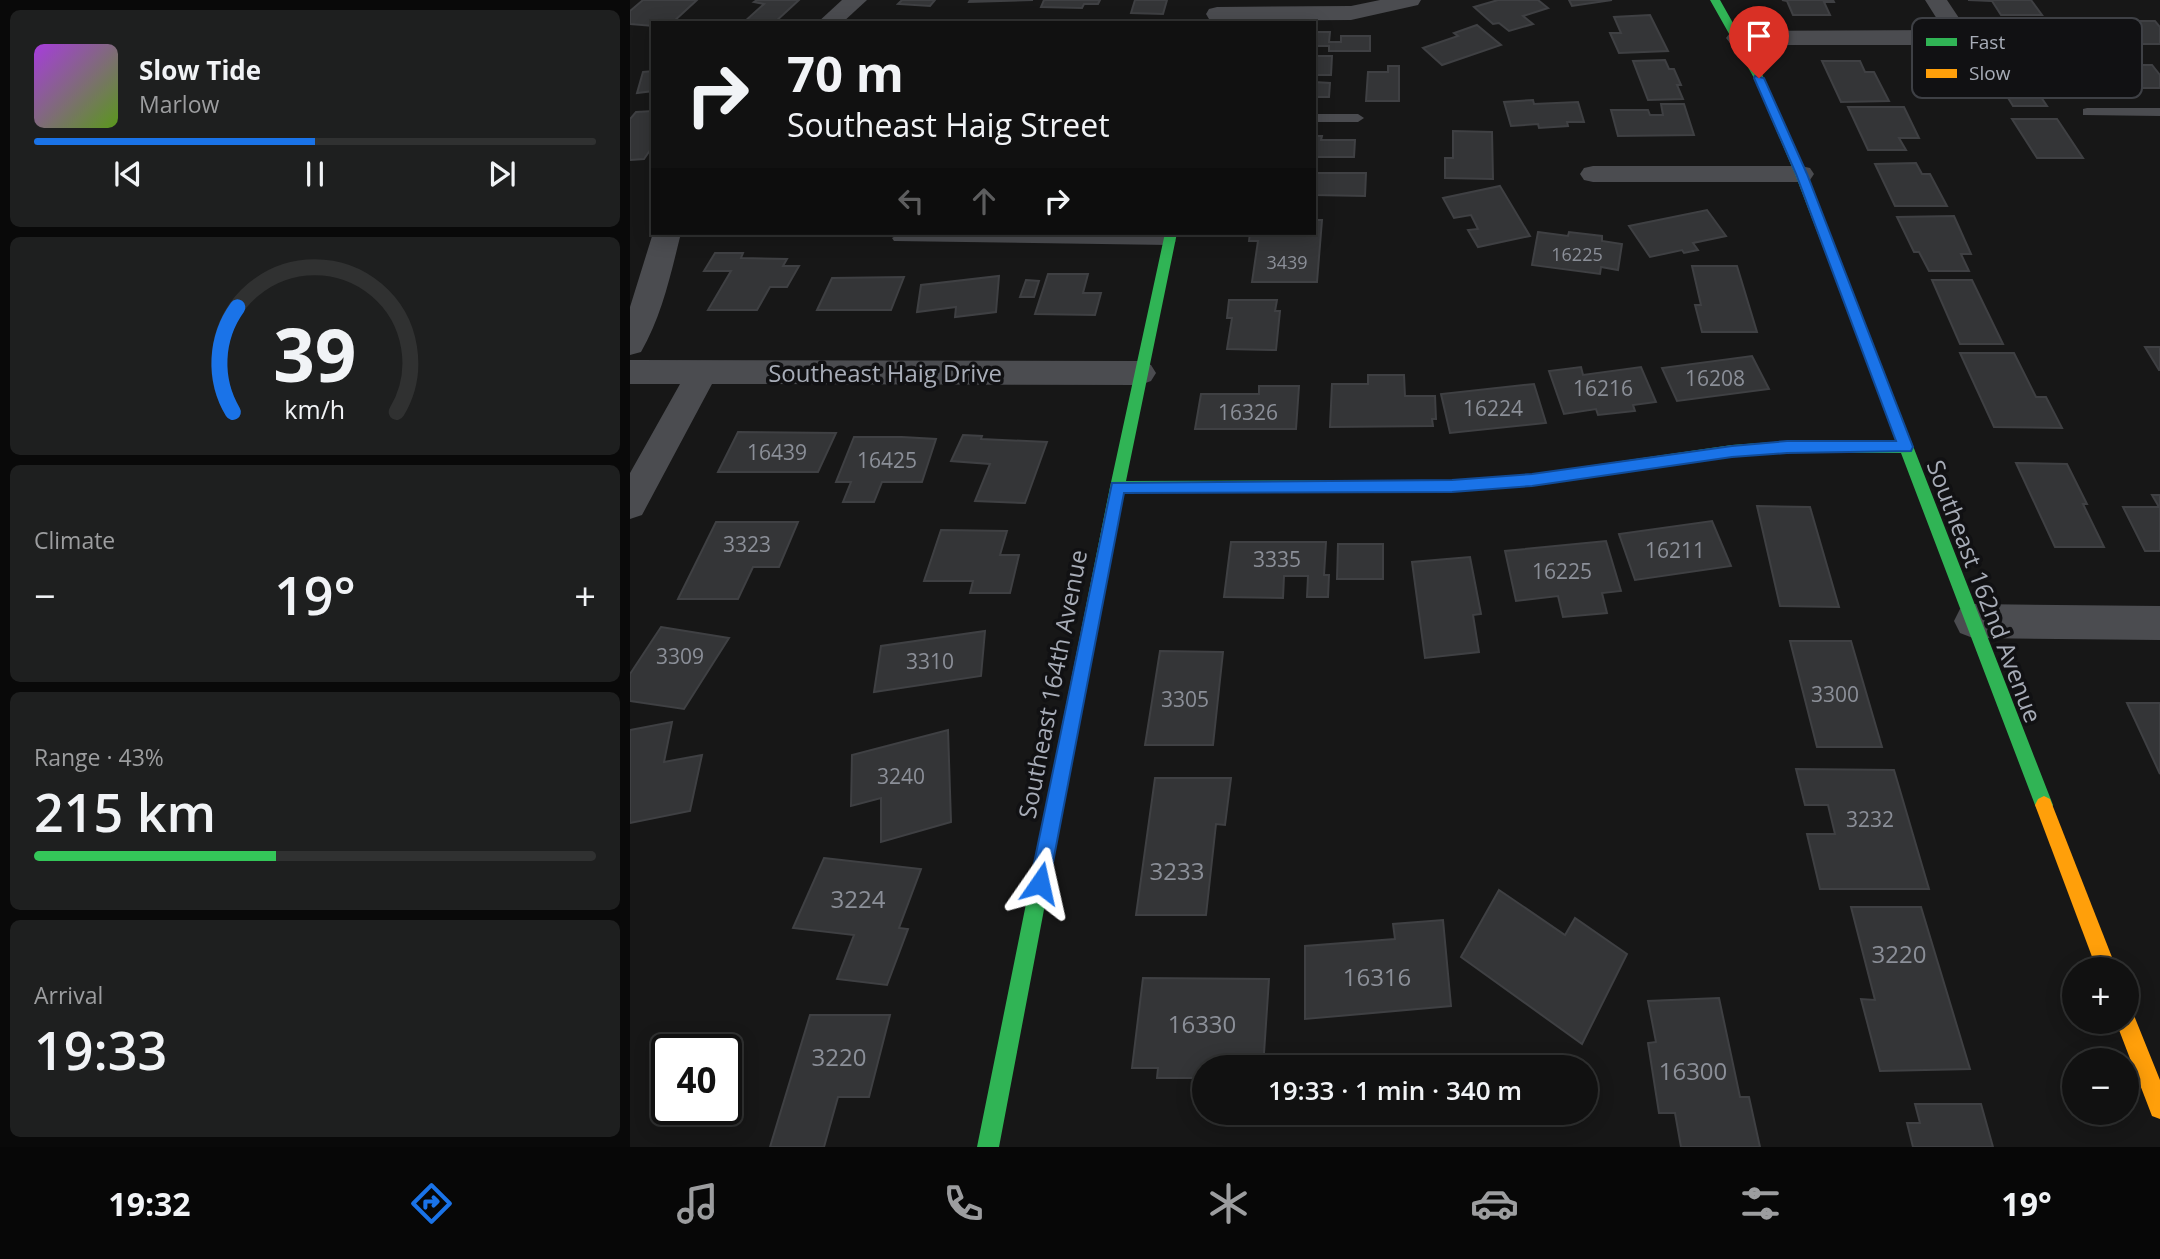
<!DOCTYPE html>
<html lang="en">
<head>
<meta charset="utf-8">
<style>
  :root { --surface:#111; --page:#1e1f1f; --text:#f1f3f6; --muted:#9c9d9f; --line:#303131; --accent:#1a73e8 }
  body { margin:0; font-family:"Open Sans",sans-serif; background:var(--page); color:var(--text); height:100vh; display:flex; flex-direction:column; font-size:26px; white-space:nowrap }
  * { box-sizing:border-box; margin:0 }
  p { font-size:23px; color:var(--muted) }
  .icon { flex:none; width:38px; height:38px; fill:none; stroke:currentColor; stroke-width:2; stroke-linecap:round; stroke-linejoin:round }
  .map { position:relative; flex:1; overflow:hidden }
  .sheet { display:flex; flex-direction:column; gap:10px; padding:10px; background:#090909; width:630px }
  .sheet>* { flex:none }
  .guide { position:absolute; left:21px; top:21px; width:665px; height:214px; border-radius:0px; box-shadow:0 4px 18px #0003,0 0 0 2px var(--line); background:#111; color:var(--text); overflow:hidden }
  .tools { position:absolute; left:1432px; top:957px; display:grid; gap:14px }
  .tools a { display:grid; place-items:center; width:77px; height:77px; border-radius:50%; background:var(--surface); box-shadow:0 4px 18px #0003,0 0 0 2px var(--line); font-size:35px }
  .speed { position:absolute; left:21px; top:1034px; display:flex; gap:14px; font-size:35px; font-weight:700; text-align:center }
  .speed>* { display:grid; place-content:center; width:91px; height:91px; border-radius:50%; background:var(--surface); box-shadow:0 4px 18px #0003,0 0 0 2px var(--line); line-height:1 }
  .speed .limit { border:4px solid #111; border-radius:10px; background:#fff; color:#111 }
  .pin { position:absolute; display:grid; place-items:center; width:60px; height:60px; color:#fff; margin:-72px -30px; border-radius:50% 50% 50% 0; rotate:-45deg; box-shadow:0 0 7px #0007 }
  .pin .icon { rotate:45deg }
  .me { position:absolute; width:77px; margin:-38px; rotate:11deg; stroke-linejoin:round; filter:drop-shadow(0 0 5px #0008) }
  .turn { display:flex; align-items:center; gap:24px; height:147px; padding:0 21px; font-size:32px }
  .turn .icon { width:91px; height:91px; stroke-width:2.5 }
  .turn b { display:block; font-size:49px; line-height:60px }
  .lanes { display:flex; align-items:center; height:66px; padding:0 21px; background:#0003; justify-content:center; gap:35px; direction:ltr }
  .lanes .off { opacity:.35 }
  .big { font-size:52px; font-weight:600; line-height:1.1 }
  .sheet .card { flex:1; display:flex; flex-direction:column; justify-content:center; gap:10px; min-width:0; padding:0 24px; border-radius:10px; background:var(--page) }
  .sheet .dial { align-items:center; gap:0 }
  .dial svg { height:182px; overflow:visible; fill:none; stroke:var(--line); stroke-width:7; stroke-linecap:round; text-anchor:middle }
  .dial text { fill:var(--text); stroke:none }
  .song { display:flex; align-items:center; gap:21px }
  .cover { width:84px; height:84px; border-radius:10px; background:linear-gradient(135deg,hsl(280 70% 55%),hsl(90 70% 35%)) }
  .played { height:7px; border-radius:4px; background:linear-gradient(90deg,var(--accent) 50%,var(--line) 50%) }
  .keys { display:flex; justify-content:space-around; direction:ltr }
  .heat { display:flex; justify-content:space-between; align-items:center; font-size:38px; direction:ltr }
  .charge { height:10px; border-radius:5px; background:linear-gradient(90deg,#34c759 43%,var(--line) 0) }
  .trip { position:absolute; left:562px; top:1055px; width:406px; height:70px; border-radius:35px; background:var(--surface); box-shadow:0 4px 18px #0003,0 0 0 2px var(--line); font-weight:600; line-height:70px; text-align:center }
  .tabs { display:flex; height:112px; justify-content:space-around; align-items:center; background:#070707; color:var(--muted) }
  .tabs .icon { width:49px; height:49px }
  .tabs .on { color:var(--accent) }
  .tabs b { font-size:32px; color:var(--text) }
  main { display:flex; flex:1; min-height:0 }
  .map>svg:first-child { display:block }
</style>
</head>
<body>
<main>
<section class="sheet">
<div class="card">
<div class="song"><i class="cover"></i><div><b>Slow Tide</b><p>Marlow</p></div></div>
<div class="played"></div>
<div class="keys"><svg class="icon" aria-label="previous" viewBox="0 0 24 24"><path d="M18 5L8 12l10 7zM5 5v14"/></svg><svg class="icon" aria-label="pause" viewBox="0 0 24 24"><path d="M8 5v14M16 5v14"/></svg><svg class="icon" aria-label="next" viewBox="0 0 24 24"><path d="M6 5l10 7-10 7zM19 5v14"/></svg></div>
</div>
<div class="card dial"><svg viewBox="0 0 100 80">
<path d="M14 69A42 42 0 1 1 86 69"/>
<path d="M14 69A42 42 0 0 1 16 23" stroke="#1a73e8"/>
<text x="50" y="56" font-size="32" font-weight="700">39</text>
<text x="50" y="72" font-size="11">km/h</text>
</svg></div>
<div class="card"><p>Climate</p>
<div class="heat"><a>−</a><b class="big">19°</b><a>+</a></div>
</div>
<div class="card"><p>Range · 43%</p><b class="big">215 km</b><div class="charge"></div></div>
<div class="card"><p>Arrival</p><b class="big">19:33</b></div>
</section>
<div class="map">
<svg width="1530" height="1147" viewBox="0 0 1530 1147">
  <rect width="100%" height="100%" fill="#171717"/>
  <g fill="#343537" stroke="#3f4043" stroke-width="2">
    <polygon points="13,0 67,0 42,23 23,23 23,26 0,24 0,11"/>
    <polygon points="127,0 169,0 144,23 114,22 134,4 124,2"/>
    <polygon points="272,0 305,0 300,6 268,4"/>
    <polygon points="340,0 403,0 339,2"/>
    <polygon points="414,0 470,0 468,4 454,4 452,8 411,7"/>
    <polygon points="505,0 537,0 533,14 501,13"/>
    <polygon points="868,0 908,0 918,8 893,16 903,24 879,31 869,23 863,24 844,7"/>
    <polygon points="939,0 982,0 942,6"/>
    <polygon points="1152,0 1203,0 1204,2 1194,2 1200,15 1163,15 1157,1"/>
    <polygon points="1401,0 1412,15 1371,15 1362,1 1338,0"/>
    <polygon points="1020,15 1038,51 989,53 980,33 991,33 984,17"/>
    <polygon points="1485,21 1525,21 1530,27 1530,44 1503,44"/>
    <polygon points="847,25 871,45 812,65 793,48 828,36 824,33"/>
    <polygon points="684,32 700,32 699,42 711,42 711,36 740,36 740,51 699,51 699,46 685,46 684,50"/>
    <polygon points="684,56 702,56 701,75 685,75 684,82 700,83 699,97 684,97"/>
    <polygon points="1035,60 1039,69 1044,69 1051,85 1047,85 1053,99 1018,100 1003,61"/>
    <polygon points="1192,61 1230,61 1235,72 1244,72 1259,101 1211,102"/>
    <polygon points="1470,65 1522,65 1530,75 1530,88 1512,88 1508,83 1484,83"/>
    <polygon points="758,66 769,66 769,101 736,101 738,72 758,72"/>
    <polygon points="23,71 23,91 7,93 13,72"/>
    <polygon points="1366,78 1399,79 1417,106 1383,106"/>
    <polygon points="903,100 904,104 948,102 954,122 937,122 938,126 909,128 908,124 881,126 874,102"/>
    <polygon points="1031,104 1054,104 1064,135 988,136 981,110 1018,110 1020,115 1033,115"/>
    <polygon points="1218,107 1274,107 1289,138 1269,138 1276,150 1238,150"/>
    <polygon points="23,111 23,146 14,159 0,160 0,119 6,112"/>
    <polygon points="1382,119 1427,119 1453,158 1407,158"/>
    <polygon points="823,131 862,132 863,179 815,178 815,158 823,158"/>
    <polygon points="684,136 692,136 691,140 725,140 724,157 684,157"/>
    <polygon points="1286,163 1292,174 1300,174 1317,206 1265,206 1245,164"/>
    <polygon points="684,173 736,173 735,196 684,195"/>
    <polygon points="870,186 900,236 848,247 838,230 848,229 841,215 824,218 813,198"/>
    <polygon points="1077,210 1096,236 1063,243 1068,250 1054,253 1052,250 1020,257 999,226"/>
    <polygon points="1324,216 1341,254 1331,254 1339,271 1299,271 1289,252 1284,252 1267,217"/>
    <polygon points="684,220 692,220 687,282 622,282 628,241 619,241 620,233 684,233"/>
    <polygon points="908,232 938,236 939,232 972,236 972,241 992,244 988,270 971,267 970,274 902,265"/>
    <polygon points="85,253 113,253 111,258 157,259 153,266 169,266 157,287 140,287 127,310 78,310 101,271 74,271"/>
    <polygon points="1062,266 1107,266 1127,332 1072,332 1065,305 1071,305"/>
    <polygon points="418,274 458,274 453,293 471,293 465,315 405,314"/>
    <polygon points="369,276 366,312 325,317 326,307 287,312 291,285"/>
    <polygon points="274,277 261,310 187,310 202,278"/>
    <polygon points="396,280 409,281 404,297 390,297"/>
    <polygon points="1302,280 1342,280 1373,344 1330,344"/>
    <polygon points="599,300 647,300 645,311 650,311 646,350 597,349 602,318 597,318"/>
    <polygon points="1515,347 1530,347 1530,370 1529,370"/>
    <polygon points="1330,353 1384,353 1406,397 1416,397 1432,428 1364,427"/>
    <polygon points="1122,356 1139,389 1047,401 1032,368"/>
    <polygon points="951,367 953,375 1011,367 1026,402 1003,405 1005,411 968,415 966,409 934,414 919,371"/>
    <polygon points="738,375 774,375 775,396 805,396 806,419 802,419 803,426 700,427 702,384 738,384"/>
    <polygon points="904,384 916,423 820,433 811,394"/>
    <polygon points="629,386 669,386 666,429 565,429 571,394 629,394"/>
    <polygon points="108,432 206,433 188,472 88,472"/>
    <polygon points="333,435 352,436 351,439 417,442 395,503 345,501 360,464 321,461"/>
    <polygon points="224,437 272,437 306,439 292,482 252,482 244,502 213,502 221,482 206,482"/>
    <polygon points="1386,463 1437,464 1457,504 1453,504 1474,547 1425,547"/>
    <polygon points="1522,495 1530,495 1530,551 1515,551 1493,507 1529,507"/>
    <polygon points="1127,506 1180,507 1209,607 1150,606"/>
    <polygon points="1082,521 1101,566 1005,580 989,534"/>
    <polygon points="86,522 168,522 149,567 123,567 108,599 48,599"/>
    <polygon points="311,530 377,531 370,555 389,555 380,593 340,593 343,581 294,581"/>
    <polygon points="976,541 991,591 972,593 977,613 933,617 928,596 886,601 875,551"/>
    <polygon points="601,542 696,542 694,575 699,575 698,597 677,597 678,576 654,576 653,598 594,597"/>
    <polygon points="708,544 753,544 753,579 707,579"/>
    <polygon points="840,557 851,614 843,615 849,652 795,658 782,562"/>
    <polygon points="31,627 99,638 54,709 0,701 0,674"/>
    <polygon points="355,631 351,676 244,692 251,646"/>
    <polygon points="1160,641 1221,641 1252,747 1187,747"/>
    <polygon points="530,651 593,652 583,745 515,745"/>
    <polygon points="1497,703 1530,703 1530,774"/>
    <polygon points="42,722 34,762 72,755 60,811 0,823 0,730"/>
    <polygon points="318,730 321,822 251,842 251,798 221,806 222,755"/>
    <polygon points="1166,769 1264,770 1299,889 1190,889 1177,834 1205,834 1198,805 1175,805"/>
    <polygon points="525,778 601,778 595,825 586,824 576,915 506,915"/>
    <polygon points="194,858 291,869 269,928 278,929 257,985 207,979 224,935 163,928"/>
    <polygon points="869,890 935,935 945,918 997,954 952,1044 831,957"/>
    <polygon points="1221,907 1291,907 1340,1069 1250,1071 1231,999 1245,1000"/>
    <polygon points="813,920 821,1006 675,1019 675,946 765,939 763,924"/>
    <polygon points="513,978 639,979 633,1068 574,1068 574,1078 527,1078 528,1068 502,1068"/>
    <polygon points="1089,998 1110,1097 1119,1097 1130,1147 1051,1147 1045,1113 1029,1113 1018,1043 1026,1042 1018,1001"/>
    <polygon points="180,1015 260,1015 239,1097 208,1097 194,1147 140,1147"/>
    <polygon points="1285,1104 1351,1104 1363,1147 1283,1147 1277,1123 1290,1123"/>
  </g>
  <g fill="none" stroke-linecap="round" stroke-linejoin="round">
    <g fill="#4b4c50" fill-rule="evenodd">
      <polygon points="1457,108 1530,108 1530,116 1453,115 1453,109"/>
      <polygon points="684,114 728,114 734,118 728,122 684,122"/>
      <polygon points="269,234 539,237 546,241 539,245 264,241 262,238"/>
    </g>
    <g fill="#4b4c50" fill-rule="evenodd">
      <polygon points="212,0 237,0 212,23 187,23"/>
      <polygon points="750,0 791,0 788,5 721,20 587,21 579,19 576,14 579,9 587,7 721,6"/>
      <polygon points="1295,0 1317,0 1339,33 1335,38 1316,45 1108,45 1100,43 1096,38 1100,33 1108,31 1314,30"/>
      <polygon points="963,166 1171,166 1180,168 1184,174 1180,180 1171,182 963,182 954,180 950,174 954,168"/>
      <path d="M23,233H51C41,273 32,316 11,352L0,355V307Z"/>
      <polygon points="0,360 510,361 521,365 526,373 521,381 510,385 82,384 12,515 0,519 0,473 50,384 0,384"/>
      <polygon points="1343,604 1530,606 1530,640 1343,638 1330,633 1324,621 1330,609"/>
    </g>
    <polygon fill="#30b455" fill-rule="evenodd" points="1080,0 1090,0 1134,78 1177,174 1423,805 1420,811 1414,814 1408,811 1405,805 1271,453 1157,453 1102,457 902,486 822,492 493,493 369,1147 347,1147 480,487 535,233 547,233 496,481 822,480 902,474 1102,445 1157,441 1267,441 1165,174 1124,78"/>
    <g fill="#ff9f0a" fill-rule="evenodd">
      <polygon points="1414,796 1420,799 1487,970 1467,970 1405,805 1408,799"/>
      <polygon points="1496,1010 1503,1013 1530,1080 1530,1119 1522,1116 1486,1022 1496,1022"/>
    </g>
  </g>
  <polygon fill="#1a73e8" stroke="#114b97" stroke-width="2" points="1125,76 1134,78 1177,174 1283,447 1281,451 1157,453 1102,457 902,486 822,492 494,493 419,883 417,890 410,893 403,890 400,883 482,483 822,480 902,474 1102,446 1157,441 1266,441 1166,174 1124,78"/>
  <g text-anchor="middle" dominant-baseline="central" stroke-width="7" stroke-linejoin="round" paint-order="stroke">
    <g font-size="18" fill="#8b8f98">
      <text x="947" y="254">16225</text>
      <text x="657" y="262">3439</text>
    </g>
    <g font-size="21" fill="#8b8f98">
      <text x="1085" y="378">16208</text>
      <text x="973" y="388">16216</text>
      <text x="863" y="408">16224</text>
      <text x="618" y="412">16326</text>
      <text x="147" y="452">16439</text>
      <text x="257" y="460">16425</text>
      <text x="117" y="544">3323</text>
      <text x="1045" y="550">16211</text>
      <text x="647" y="559">3335</text>
      <text x="932" y="571">16225</text>
      <text x="50" y="656">3309</text>
      <text x="300" y="661">3310</text>
      <text x="1205" y="694">3300</text>
      <text x="555" y="699">3305</text>
      <text x="271" y="776">3240</text>
      <text x="1240" y="819">3232</text>
    </g>
    <g font-size="24" fill="#a8adb8" stroke="#111113">
      <text x="255" y="372">Southeast Haig Drive</text>
      <text transform="translate(1355 591) rotate(69)">Southeast 162nd Avenue</text>
      <text transform="translate(422 684) rotate(-79)">Southeast 164th Avenue</text>
    </g>
    <g font-size="24" fill="#8b8f98">
      <text x="547" y="870">3233</text>
      <text x="228" y="898">3224</text>
      <text x="1269" y="953">3220</text>
      <text x="747" y="976">16316</text>
      <text x="572" y="1023">16330</text>
      <text x="209" y="1056">3220</text>
      <text x="1063" y="1070">16300</text>
    </g>
  </g>
  <rect x="1282" y="18" width="230" height="80" rx="10" fill="#111113" stroke="#3e4045" stroke-width="2"/>
  <rect x="1296" y="38" width="31" height="8" fill="#30b455"/>
  <rect x="1296" y="69" width="31" height="9" fill="#ff9f0a"/>
  <g font-size="19" fill="#a8adb8">
    <text x="1339" y="49">Fast</text>
    <text x="1339" y="80">Slow</text>
  </g>
</svg>
<div class="tools">
<a>+</a>
<a>−</a>
</div>
<div class="speed"><div class="limit">40</div></div>
<div class="pin" style="left:1129px;top:78px;background:#d93025"><svg class="icon" aria-label="arrive" viewBox="0 0 24 24"><path d="M6 21V4h12l-3 4 3 4H6"/></svg></div>
<svg class="me" style="left:410px;top:883px" viewBox="-20 -20 40 40"><path d="M0-17L14 15 0 8-14 15z" fill="#1a73e8" stroke="#fff" stroke-width="4"/></svg>
<div class="trip">19:33 · 1 min · 340 m</div>
<div class="guide">
<div class="turn"><svg class="icon" aria-label="right" viewBox="0 0 24 24"><path d="M7 20v-9h11M14 6l5 5-5 5"/></svg><div><b>70 m</b>Southeast Haig Street</div></div>
<div class="lanes"><svg class="icon off" aria-label="left" viewBox="0 0 24 24"><path d="M17 20v-9H6M10 6l-5 5 5 5"/></svg><svg class="icon off" aria-label="ahead" viewBox="0 0 24 24"><path d="M12 20V5M6 11l6-6 6 6"/></svg><svg class="icon" aria-label="right" viewBox="0 0 24 24"><path d="M7 20v-9h11M14 6l5 5-5 5"/></svg></div>
</div>
</div>
</main>
<nav class="tabs">
<b>19:32</b>
<svg class="icon on" aria-label="directions" viewBox="0 0 24 24"><path d="M12 3l9 9-9 9-9-9zM9 14v-3h6M13 9l2 2-2 2"/></svg>
<svg class="icon" aria-label="music" viewBox="0 0 24 24"><path d="M9 18V5l10-2v13"/><circle cx="6" cy="18" r="3"/><circle cx="16" cy="16" r="3"/></svg>
<svg class="icon" aria-label="phone" viewBox="0 0 24 24"><path d="M5 4h4l2 5-3 2q2 4 5 5l2-3 5 2v4C11 20 4 13 5 4z"/></svg>
<svg class="icon" aria-label="climate" viewBox="0 0 24 24"><path d="M12 3v18M4 7l16 10M4 17L20 7"/></svg>
<svg class="icon" aria-label="car" viewBox="0 0 24 24"><path d="M5 17H2v-5l4-1 3-4h7l3 4 3 1v5h-3M9 17h6M6 11h13"/><circle cx="7" cy="17" r="2"/><circle cx="17" cy="17" r="2"/></svg>
<svg class="icon" aria-label="filters" viewBox="0 0 24 24"><path d="M4 7h16M4 17h16"/><circle cx="9" cy="7" r="2"/><circle cx="15" cy="17" r="2"/></svg>
<b>19°</b>
</nav>
</body>
</html>
